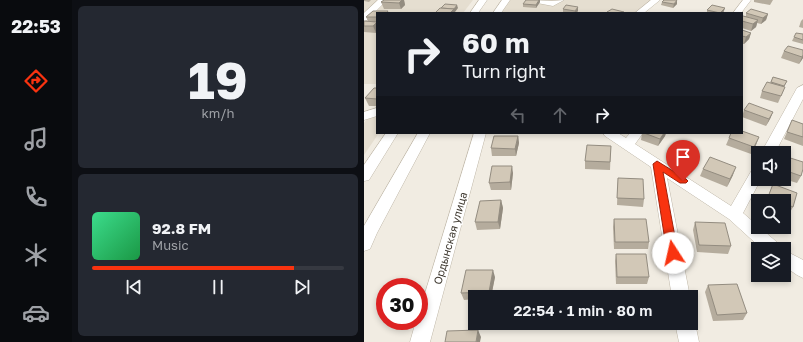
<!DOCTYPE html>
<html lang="en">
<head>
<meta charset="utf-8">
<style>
  :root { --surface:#171b24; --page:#242831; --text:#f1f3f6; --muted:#9ea1a6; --line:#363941; --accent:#f93310 }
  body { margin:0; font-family:"Golos Text",sans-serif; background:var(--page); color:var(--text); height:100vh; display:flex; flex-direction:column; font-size:15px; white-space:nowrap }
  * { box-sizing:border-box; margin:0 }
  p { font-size:13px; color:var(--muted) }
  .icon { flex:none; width:22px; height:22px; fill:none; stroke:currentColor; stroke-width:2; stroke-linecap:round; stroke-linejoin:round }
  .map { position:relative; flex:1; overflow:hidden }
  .drawer { display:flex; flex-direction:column; gap:6px; padding:6px; background:#0d0f14; width:292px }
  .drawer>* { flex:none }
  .hud { position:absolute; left:12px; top:12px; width:367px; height:122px; border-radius:0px; box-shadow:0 2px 6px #0003; background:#171b24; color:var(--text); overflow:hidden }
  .tools { position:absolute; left:387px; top:146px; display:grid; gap:8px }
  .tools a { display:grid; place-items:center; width:40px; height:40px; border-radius:0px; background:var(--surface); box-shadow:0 2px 6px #0003; font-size:20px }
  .speed { position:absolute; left:12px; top:278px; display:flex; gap:8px; font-size:20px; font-weight:700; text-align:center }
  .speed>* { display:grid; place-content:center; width:52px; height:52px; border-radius:50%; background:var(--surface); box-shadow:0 2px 6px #0003; line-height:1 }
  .speed .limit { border:6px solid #d22; background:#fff; color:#111 }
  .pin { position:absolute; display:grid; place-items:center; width:34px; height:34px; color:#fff; margin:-41px -17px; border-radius:50% 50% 50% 0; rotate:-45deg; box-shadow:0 0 4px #0007 }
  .pin .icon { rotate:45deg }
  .me { position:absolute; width:44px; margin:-22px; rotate:350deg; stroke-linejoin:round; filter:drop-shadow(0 0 3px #0008) }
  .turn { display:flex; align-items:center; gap:14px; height:84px; padding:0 20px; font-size:18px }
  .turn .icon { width:52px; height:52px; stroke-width:2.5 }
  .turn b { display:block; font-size:28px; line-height:34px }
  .lanes { display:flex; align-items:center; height:38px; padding:0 20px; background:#0003; justify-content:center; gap:20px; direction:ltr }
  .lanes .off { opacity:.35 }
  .drawer .widget { flex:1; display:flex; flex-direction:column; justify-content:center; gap:6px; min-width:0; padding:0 14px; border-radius:6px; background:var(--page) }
  .drawer .dial { align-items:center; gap:0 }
  .dial b { font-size:52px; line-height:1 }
  .song { display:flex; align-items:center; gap:12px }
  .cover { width:48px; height:48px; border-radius:6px; background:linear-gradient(135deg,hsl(150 70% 55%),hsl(140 70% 35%)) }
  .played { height:4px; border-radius:2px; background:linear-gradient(90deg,var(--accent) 80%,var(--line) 80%) }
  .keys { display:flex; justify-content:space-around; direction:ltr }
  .trip { position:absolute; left:104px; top:290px; width:230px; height:40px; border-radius:0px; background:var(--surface); box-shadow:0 2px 6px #0003; font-weight:600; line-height:40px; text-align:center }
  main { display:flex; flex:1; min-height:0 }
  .tabs { display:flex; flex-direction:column; width:72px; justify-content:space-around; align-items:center; background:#090b0e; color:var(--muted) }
  .tabs .icon { width:28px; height:28px }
  .tabs .selected { color:var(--accent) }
  .tabs b { font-size:18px; color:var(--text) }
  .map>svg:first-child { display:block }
</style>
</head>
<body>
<main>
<nav class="tabs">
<b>22:53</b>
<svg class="icon selected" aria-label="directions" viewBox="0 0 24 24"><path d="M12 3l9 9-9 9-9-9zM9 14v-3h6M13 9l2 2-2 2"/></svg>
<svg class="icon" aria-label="music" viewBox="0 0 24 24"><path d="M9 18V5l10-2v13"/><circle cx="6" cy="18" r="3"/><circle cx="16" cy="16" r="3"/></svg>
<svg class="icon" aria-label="phone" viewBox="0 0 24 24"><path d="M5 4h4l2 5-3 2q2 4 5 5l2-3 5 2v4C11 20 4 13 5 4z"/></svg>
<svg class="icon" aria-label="climate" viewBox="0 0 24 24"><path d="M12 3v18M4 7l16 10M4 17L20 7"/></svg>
<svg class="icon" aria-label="car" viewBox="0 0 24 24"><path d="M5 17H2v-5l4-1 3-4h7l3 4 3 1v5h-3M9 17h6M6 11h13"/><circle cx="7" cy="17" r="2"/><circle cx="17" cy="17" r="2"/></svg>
</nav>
<section class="drawer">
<div class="widget dial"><b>19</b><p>km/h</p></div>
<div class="widget">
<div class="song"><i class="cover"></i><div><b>92.8 FM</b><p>Music</p></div></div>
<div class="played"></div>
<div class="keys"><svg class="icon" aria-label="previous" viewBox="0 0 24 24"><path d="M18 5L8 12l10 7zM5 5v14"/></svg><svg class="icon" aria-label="pause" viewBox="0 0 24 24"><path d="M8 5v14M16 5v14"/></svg><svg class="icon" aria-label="next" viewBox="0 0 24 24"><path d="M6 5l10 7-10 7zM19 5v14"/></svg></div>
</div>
</section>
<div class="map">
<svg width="439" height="342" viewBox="0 0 439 342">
  <rect width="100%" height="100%" fill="#f1ece2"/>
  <g fill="#e5ded0">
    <polygon points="0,0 109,0 99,13 13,13 13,84 0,84"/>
    <polygon points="144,0 288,0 271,13 136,13"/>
    <polygon points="13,105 13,133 15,133 0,155 0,123"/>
  </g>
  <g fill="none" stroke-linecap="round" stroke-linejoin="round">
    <defs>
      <g id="minor">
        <polygon points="14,0 23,0 3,20 0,21 0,13"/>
        <polygon points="115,0 123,0 114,13 106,13"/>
        <polygon points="138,0 146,0 137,13 129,13"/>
        <polygon points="167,0 188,1 200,0 189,6 168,2"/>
        <polygon points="287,0 296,0 280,13 271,13"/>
        <polygon points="379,0 387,0 377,13 369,13"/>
        <polygon points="439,85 439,99 411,153 397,153 433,88"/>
        <polygon points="13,108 13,116 0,120 0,112"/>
        <polygon points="22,133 34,133 5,180 0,181 0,165"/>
        <polygon points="54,133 66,133 13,233 6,249 0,251 0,226"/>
        <polygon points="110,133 122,133 66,342 46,342 52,321 55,321 55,313"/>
        <polygon points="239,133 254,133 262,138 266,133 279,133 271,144 367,206 389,168 394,166 394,179 397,179 379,213 415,244 417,249 398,249 365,219 303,178 326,297 308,297 287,167 241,136"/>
        <polygon points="420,250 439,260 439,278 433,275 420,266"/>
        <polygon points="327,316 331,323 335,342 315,342 311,323 327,323"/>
      </g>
    </defs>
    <use href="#minor" stroke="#bfb7a8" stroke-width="1"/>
    <use href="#minor" fill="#fff" fill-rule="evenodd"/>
  </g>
  <g fill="#b5ac9d">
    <polygon points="0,0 7,0 5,2 0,1"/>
    <polygon points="20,0 40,0 41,5 37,9 20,9 17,2"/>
    <polygon points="390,0 409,0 406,5 390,2"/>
    <polygon points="176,2 172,8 159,7 159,4"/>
    <polygon points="298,2 313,4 309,8 297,5"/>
    <polygon points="214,7 214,11 212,13 199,12 199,9"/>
    <polygon points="361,8 359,13 343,13 343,10"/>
    <polygon points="9,11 24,11 25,13 13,13 13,31 12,33 0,32 0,21 4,21 2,17"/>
    <polygon points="382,13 404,14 402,20 397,24 393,23 392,27 387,31 378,28 378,17 382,16"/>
    <polygon points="439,19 439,28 435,27 437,21"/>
    <polygon points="378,30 387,33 385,39 380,44 378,44"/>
    <polygon points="439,34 439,44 428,41 430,37"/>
    <polygon points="439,50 439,58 435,64 417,58 420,51"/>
    <polygon points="409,77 423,81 420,87 421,87 414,103 396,98 398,91 406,83"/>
    <polygon points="13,88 13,106 5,106 1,98"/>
    <polygon points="380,110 409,112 406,119 402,126 378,117"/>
    <polygon points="428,120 439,124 439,146 420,139"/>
    <polygon points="278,133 302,133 301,136 294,146 277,140"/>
    <polygon points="154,136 155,143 152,156 128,156 127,148"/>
    <polygon points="395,137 387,154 362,145 365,138"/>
    <polygon points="247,146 246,170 221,169 221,161"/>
    <polygon points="420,156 437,176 433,183 420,179"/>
    <polygon points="339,169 369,175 363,187 336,176"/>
    <polygon points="149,173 147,190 127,190 125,183"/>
    <polygon points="254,178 280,199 279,207 253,205"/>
    <polygon points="409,184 429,207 425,214 420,212 420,201 402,201"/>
    <polygon points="137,200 139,208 136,229 113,230 111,222"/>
    <polygon points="250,219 285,242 284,249 250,249 249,227"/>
    <polygon points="331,222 367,246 364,254 333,252 329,230"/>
    <polygon points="252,254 285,277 283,284 252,284 251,261"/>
    <polygon points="131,277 127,297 111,297 111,299 100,300 97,293"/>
    <polygon points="344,285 383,313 379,320 349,321 341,292"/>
    <polygon points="267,323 295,323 294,328 268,328"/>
  </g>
  <g fill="#938c80">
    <polygon points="38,0 40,0 41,5 37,9 35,3"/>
    <polygon points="175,0 176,0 176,2 172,8 172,5"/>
    <polygon points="313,0 313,4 309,8 310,4"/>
    <polygon points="93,5 94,8 91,12 91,13 86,13"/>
    <polygon points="214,7 214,11 212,13 211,13 211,11"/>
    <polygon points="361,8 359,13 356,13"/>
    <polygon points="404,14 402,20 397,24 399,18"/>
    <polygon points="394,20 392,27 387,31 389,24"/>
    <polygon points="13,22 13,31 12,33 9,26"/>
    <polygon points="387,33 385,39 380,44 382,37"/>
    <polygon points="439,55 439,58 435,64 438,57"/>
    <polygon points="409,112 406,119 402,126 405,119"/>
    <polygon points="300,133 302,133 301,136 294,146 296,139"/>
    <polygon points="154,136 155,143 152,156 151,149"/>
    <polygon points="395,137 392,145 387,154 390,147"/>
    <polygon points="148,166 149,173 147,190 146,182"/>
    <polygon points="372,167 369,175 363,187 366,179"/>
    <polygon points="137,200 139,208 136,229 134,222"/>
    <polygon points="129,270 131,277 127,297 126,297 125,292"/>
    <polygon points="114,330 117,337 116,342 112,342"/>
  </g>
  <g fill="#d2c8b7" stroke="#938c80">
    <polygon points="20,0 38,0 35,3 17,2"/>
    <polygon points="162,0 175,0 172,5 159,4"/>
    <polygon points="300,0 313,0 310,4 298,2"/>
    <polygon points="81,4 93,5 90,9 77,8"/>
    <polygon points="202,5 214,7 211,11 199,9"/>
    <polygon points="348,5 361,8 356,13 343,10"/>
    <polygon points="76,8 90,9 86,13 71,13"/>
    <polygon points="248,9 260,12 258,13 246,13 243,12"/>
    <polygon points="387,9 404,14 399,18 382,13"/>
    <polygon points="9,11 24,11 22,13 13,13 13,17 2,17"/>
    <polygon points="379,16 394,20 389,24 378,21 378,17"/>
    <polygon points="0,21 13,22 9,26 0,26"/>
    <polygon points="378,30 387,33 382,37 378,36"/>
    <polygon points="432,33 439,34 439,40 430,37"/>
    <polygon points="424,46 439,50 439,55 438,57 420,51"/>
    <polygon points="409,77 423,81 420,86 407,82"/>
    <polygon points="403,82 421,87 417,96 398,91"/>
    <polygon points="10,88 13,88 13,99 1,98"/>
    <polygon points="385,103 409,112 405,119 380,110"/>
    <polygon points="428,120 439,124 439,137 423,132"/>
    <polygon points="378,131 395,137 390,147 365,138 367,133 378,133"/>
    <polygon points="280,133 300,133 296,139"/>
    <polygon points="130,136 154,136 151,149 127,148"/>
    <polygon points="223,145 247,146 246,162 221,161"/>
    <polygon points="420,156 439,162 439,169 437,176 420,170"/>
    <polygon points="346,157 372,167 366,179 339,169"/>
    <polygon points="128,166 148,166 146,182 125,183"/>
    <polygon points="254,178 279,179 280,199 253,198"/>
    <polygon points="409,184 433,193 429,207 420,203 420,201 414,201 404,197"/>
    <polygon points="137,200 134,222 111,222 116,201"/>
    <polygon points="250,219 282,219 285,242 251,242"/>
    <polygon points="331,222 361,223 367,246 335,245"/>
    <polygon points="252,254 282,254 285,277 253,277"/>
    <polygon points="102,270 129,270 125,292 97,293"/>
    <polygon points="373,284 383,313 353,315 344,285"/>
    <polygon points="114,330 112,342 81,342 83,331"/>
  </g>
  <polygon fill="#f93310" stroke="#a2210a" points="293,161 322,179 324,181 322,183 316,183 299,172 314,253 313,256 309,257 305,256 303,253 289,164"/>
  <g text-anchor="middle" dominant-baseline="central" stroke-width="3" stroke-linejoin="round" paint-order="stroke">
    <g font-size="11" fill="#423c33" stroke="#fff">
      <text transform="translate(86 238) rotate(-74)">Ордынская улица</text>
    </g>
  </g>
</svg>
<div class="tools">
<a><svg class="icon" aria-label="sound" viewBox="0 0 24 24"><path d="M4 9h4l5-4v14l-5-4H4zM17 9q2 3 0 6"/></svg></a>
<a><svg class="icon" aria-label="search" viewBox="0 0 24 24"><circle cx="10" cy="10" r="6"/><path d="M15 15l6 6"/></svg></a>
<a><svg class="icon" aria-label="layers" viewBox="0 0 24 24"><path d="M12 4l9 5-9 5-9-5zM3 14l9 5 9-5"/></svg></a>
</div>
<div class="speed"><div class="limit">30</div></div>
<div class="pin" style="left:319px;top:181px;background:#d93025"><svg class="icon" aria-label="arrive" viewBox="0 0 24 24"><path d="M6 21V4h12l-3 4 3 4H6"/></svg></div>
<svg class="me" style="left:309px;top:253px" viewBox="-20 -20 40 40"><circle r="19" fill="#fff"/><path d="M0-13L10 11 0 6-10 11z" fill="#f93310"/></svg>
<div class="trip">22:54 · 1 min · 80 m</div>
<div class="hud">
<div class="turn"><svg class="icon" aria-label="right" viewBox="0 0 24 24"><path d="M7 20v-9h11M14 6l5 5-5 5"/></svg><div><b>60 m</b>Turn right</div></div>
<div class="lanes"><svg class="icon off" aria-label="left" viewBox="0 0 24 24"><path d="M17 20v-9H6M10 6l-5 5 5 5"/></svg><svg class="icon off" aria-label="ahead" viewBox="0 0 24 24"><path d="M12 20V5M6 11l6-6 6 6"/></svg><svg class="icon" aria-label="right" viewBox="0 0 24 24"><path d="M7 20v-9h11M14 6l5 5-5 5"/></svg></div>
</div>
</div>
</main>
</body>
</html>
